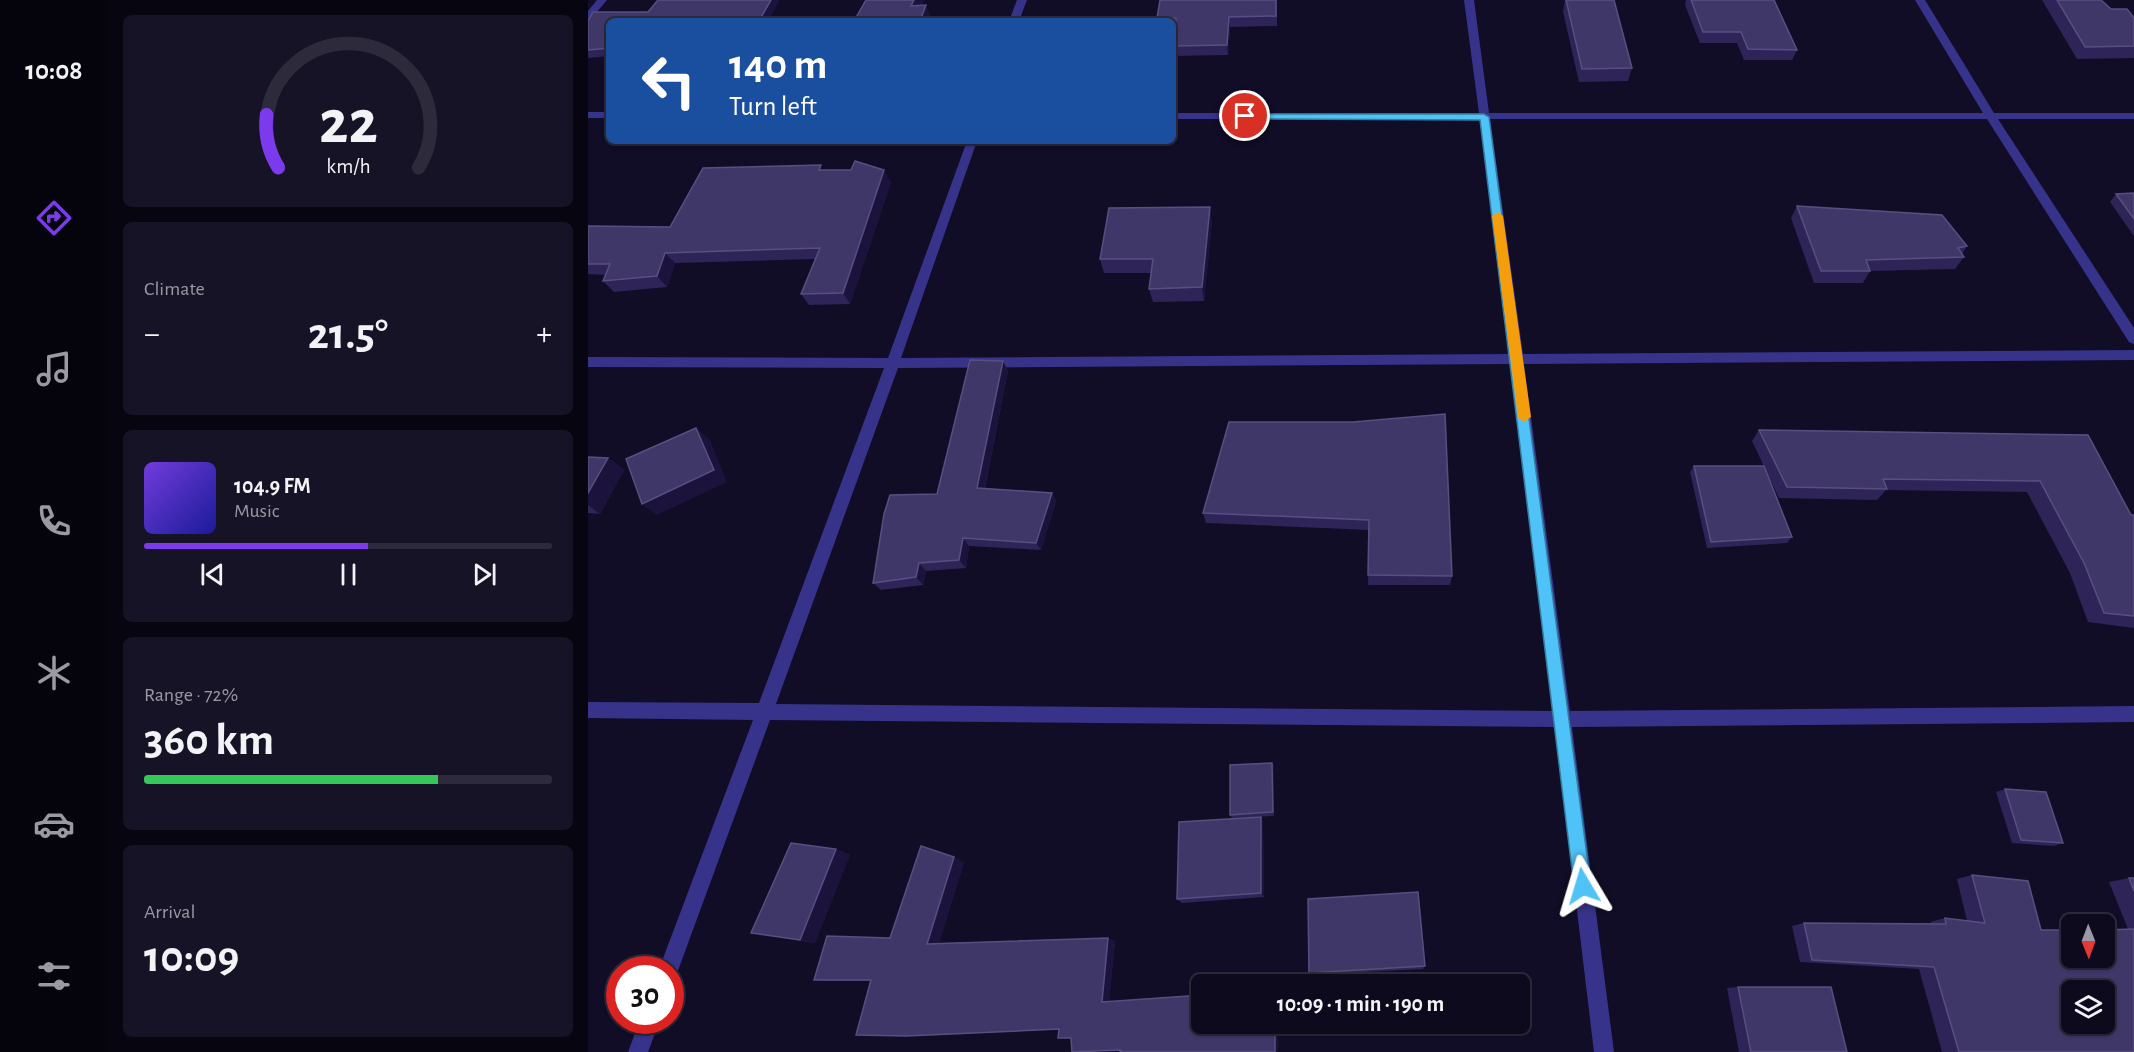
<!DOCTYPE html>
<html lang="en">
<head>
<meta charset="utf-8">
<style>
  :root { --surface:#0d0a1d; --page:#161326; --text:#f1f3f6; --muted:#9a9aa4; --line:#2d2b3b; --accent:#7c3aed }
  body { margin:0; font-family:"Alegreya Sans",sans-serif; background:var(--page); color:var(--text); height:100vh; display:flex; flex-direction:column; font-size:22px; white-space:nowrap }
  * { box-sizing:border-box; margin:0 }
  p { font-size:20px; color:var(--muted) }
  .icon { flex:none; width:33px; height:33px; fill:none; stroke:currentColor; stroke-width:2; stroke-linecap:round; stroke-linejoin:round }
  .map { position:relative; flex:1; overflow:hidden }
  .details { display:flex; flex-direction:column; gap:15px; padding:15px; background:#070610; width:480px }
  .details>* { flex:none }
  .guide { position:absolute; left:18px; top:18px; width:570px; height:126px; border-radius:9px; box-shadow:0 2px 4px #0004,0 0 0 2px var(--line); background:#1a4fa0; color:#fff; overflow:hidden }
  .needle { width:39px; rotate:179deg }
  .buttons { position:absolute; left:1473px; top:914px; display:grid; gap:12px }
  .buttons a { display:grid; place-items:center; width:54px; height:54px; border-radius:9px; background:var(--surface); box-shadow:0 2px 4px #0004,0 0 0 2px var(--line); font-size:30px }
  .speed { position:absolute; left:18px; top:956px; display:flex; gap:12px; font-size:30px; font-weight:700; text-align:center }
  .speed>* { display:grid; place-content:center; width:78px; height:78px; border-radius:50%; background:var(--surface); box-shadow:0 2px 4px #0004,0 0 0 2px var(--line); line-height:1 }
  .speed .limit { border:9px solid #d22; background:#fff; color:#111 }
  .pin { position:absolute; display:grid; place-items:center; width:51px; height:51px; color:#fff; margin:-26px; border:3px solid #fff; border-radius:50%; box-shadow:0 2px 6px #0007 }
  .me { position:absolute; width:66px; margin:-33px; rotate:353deg; stroke-linejoin:round; filter:drop-shadow(0 0 4px #0008) }
  .turn { display:flex; align-items:center; gap:21px; height:126px; padding:0 24px; font-size:27px }
  .turn .icon { width:78px; height:78px; stroke-width:2.5 }
  .turn b { display:block; font-size:42px; line-height:51px }
  .big { font-size:45px; font-weight:700; line-height:1.1 }
  .details .card { flex:1; display:flex; flex-direction:column; justify-content:center; gap:9px; min-width:0; padding:0 21px; border-radius:9px; background:var(--page) }
  .details .dial { align-items:center; gap:0 }
  .dial svg { height:156px; overflow:visible; fill:none; stroke:var(--line); stroke-width:7; stroke-linecap:round; text-anchor:middle }
  .dial text { fill:var(--text); stroke:none }
  .song { display:flex; align-items:center; gap:18px }
  .cover { width:72px; height:72px; border-radius:9px; background:linear-gradient(135deg,hsl(260 70% 55%),hsl(240 70% 35%)) }
  .played { height:6px; border-radius:3px; background:linear-gradient(90deg,var(--accent) 55%,var(--line) 55%) }
  .keys { display:flex; justify-content:space-around; direction:ltr }
  .heat { display:flex; justify-content:space-between; align-items:center; font-size:33px; direction:ltr }
  .charge { height:9px; border-radius:4px; background:linear-gradient(90deg,#34c759 72%,var(--line) 0) }
  .trip { position:absolute; left:603px; top:974px; width:339px; height:60px; border-radius:9px; background:var(--surface); box-shadow:0 2px 4px #0004,0 0 0 2px var(--line); font-weight:700; line-height:60px; text-align:center }
  main { display:flex; flex:1; min-height:0 }
  .dock { display:flex; flex-direction:column; width:108px; justify-content:space-around; align-items:center; background:#05040c; color:var(--muted) }
  .dock .icon { width:42px; height:42px }
  .dock .current { color:var(--accent) }
  .dock b { font-size:27px; color:var(--text) }
  .map>svg:first-child { display:block }
</style>
</head>
<body>
<main>
<nav class="dock">
<b>10:08</b>
<svg class="icon current" aria-label="directions" viewBox="0 0 24 24"><path d="M12 3l9 9-9 9-9-9zM9 14v-3h6M13 9l2 2-2 2"/></svg>
<svg class="icon" aria-label="music" viewBox="0 0 24 24"><path d="M9 18V5l10-2v13"/><circle cx="6" cy="18" r="3"/><circle cx="16" cy="16" r="3"/></svg>
<svg class="icon" aria-label="phone" viewBox="0 0 24 24"><path d="M5 4h4l2 5-3 2q2 4 5 5l2-3 5 2v4C11 20 4 13 5 4z"/></svg>
<svg class="icon" aria-label="climate" viewBox="0 0 24 24"><path d="M12 3v18M4 7l16 10M4 17L20 7"/></svg>
<svg class="icon" aria-label="car" viewBox="0 0 24 24"><path d="M5 17H2v-5l4-1 3-4h7l3 4 3 1v5h-3M9 17h6M6 11h13"/><circle cx="7" cy="17" r="2"/><circle cx="17" cy="17" r="2"/></svg>
<svg class="icon" aria-label="filters" viewBox="0 0 24 24"><path d="M4 7h16M4 17h16"/><circle cx="9" cy="7" r="2"/><circle cx="15" cy="17" r="2"/></svg>
</nav>
<section class="details">
<div class="card dial"><svg viewBox="0 0 100 80">
<path d="M14 69A42 42 0 1 1 86 69"/>
<path d="M14 69A42 42 0 0 1 8 42" stroke="#7c3aed"/>
<text x="50" y="56" font-size="32" font-weight="700">22</text>
<text x="50" y="72" font-size="11">km/h</text>
</svg></div>
<div class="card"><p>Climate</p>
<div class="heat"><a>−</a><b class="big">21.5°</b><a>+</a></div>
</div>
<div class="card">
<div class="song"><i class="cover"></i><div><b>104.9 FM</b><p>Music</p></div></div>
<div class="played"></div>
<div class="keys"><svg class="icon" aria-label="previous" viewBox="0 0 24 24"><path d="M18 5L8 12l10 7zM5 5v14"/></svg><svg class="icon" aria-label="pause" viewBox="0 0 24 24"><path d="M8 5v14M16 5v14"/></svg><svg class="icon" aria-label="next" viewBox="0 0 24 24"><path d="M6 5l10 7-10 7zM19 5v14"/></svg></div>
</div>
<div class="card"><p>Range · 72%</p><b class="big">360 km</b><div class="charge"></div></div>
<div class="card"><p>Arrival</p><b class="big">10:09</b></div>
</section>
<div class="map">
<svg width="1546" height="1052" viewBox="0 0 1546 1052">
  <rect width="100%" height="100%" fill="#110d27"/>
  <g fill="none" stroke-linecap="round" stroke-linejoin="round">
    <g fill="#37338a" fill-rule="evenodd">
      <polygon points="9,0 19,0 3,19 0,20 0,11"/>
      <polygon points="429,0 439,0 431,21 421,21"/>
      <path d="M876,0H886L901,113H1395L1327,0H1337L1406,113H1546V119H1410L1546,328V344L1541,342L1399,119H902L935,354L1546,350V360L936,364L982,711L1546,706V722L984,727L1026,1052H1006L967,727L182,720L88,976L82,978V969H71L165,720L0,718V702L171,703L296,368L0,367V357L300,358L379,141H389L313,358L922,354L892,119H585V113H891ZM923,364L965,711L188,704L310,368Z"/>
      <rect x="0" y="112" width="21" height="6"/>
      <polygon points="52,1020 72,1020 60,1052 40,1052"/>
    </g>
  </g>
  <g fill="#2e2457">
    <polygon points="70,0 191,0 180,21 21,21 21,56 0,58 0,21 60,12"/>
    <polygon points="572,0 689,0 689,26 642,27 640,55 586,56 585,40 586,28 585,28 585,21 569,21 569,18"/>
    <polygon points="977,0 1026,0 1044,68 1040,81 991,82 975,12"/>
    <polygon points="1098,0 1186,0 1209,50 1204,60 1156,60 1149,43 1112,43 1097,5"/>
    <polygon points="1454,0 1513,0 1523,9 1546,18 1546,58 1489,59"/>
    <polygon points="236,170 303,182 262,304 221,305 213,294 227,259 87,263 79,287 26,292 15,281 18,275 0,274 0,226 82,227"/>
    <polygon points="1546,193 1546,236 1522,202 1528,194"/>
    <polygon points="1209,206 1379,246 1374,254 1376,257 1367,269 1282,271 1275,283 1226,283 1203,218"/>
    <polygon points="624,221 616,301 565,302 561,289 563,273 516,273 512,259"/>
    <polygon points="415,361 420,371 397,488 464,493 468,501 453,550 381,546 378,568 338,571 335,585 293,590 285,583 349,494"/>
    <polygon points="641,422 864,576 862,585 780,585 781,530 618,523 615,513"/>
    <polygon points="1171,430 1500,435 1543,515 1546,515 1546,628 1500,622 1482,573 1439,492 1298,490 1289,500 1191,498 1164,441"/>
    <polygon points="0,457 20,458 36,470 12,514 0,513"/>
    <polygon points="1106,466 1204,537 1199,543 1119,548 1102,472"/>
    <polygon points="684,763 686,766 686,816 644,818 642,815"/>
    <polygon points="1417,789 1475,843 1466,846 1424,843 1408,792"/>
    <polygon points="673,817 675,823 676,897 594,903 589,899"/>
    <polygon points="262,854 227,943 163,933"/>
    <polygon points="376,862 351,943 520,938 527,941 521,1001 689,1023 690,1052 532,1052 532,1050 483,1038 471,1029 330,1036 268,1035 282,981 240,981 226,980 302,938"/>
    <polygon points="1384,875 1453,930 1540,929 1521,882 1541,878 1546,878 1546,1052 1354,1052 1331,969 1212,962 1204,926 1216,923 1343,924 1342,922 1357,918 1379,921 1369,879"/>
    <polygon points="837,966 835,969 722,975 721,973"/>
    <polygon points="1150,987 1259,1052 1151,1052 1139,988"/>
  </g>
  <g fill="#1b133c">
    <polygon points="183,0 191,0 180,21 171,21"/>
    <polygon points="326,0 337,0 328,17 323,6"/>
    <polygon points="338,5 343,17 341,21 332,21"/>
    <polygon points="641,17 642,27 640,55 639,45"/>
    <polygon points="296,170 303,182 262,304 255,293"/>
    <polygon points="622,207 624,221 616,301 614,287"/>
    <polygon points="77,253 87,263 79,287 69,276"/>
    <polygon points="415,361 420,371 395,496 389,488"/>
    <polygon points="108,428 122,440 139,482 69,515 54,504"/>
    <polygon points="20,458 36,470 12,514 0,505 0,493"/>
    <polygon points="464,493 468,501 453,550 448,543"/>
    <polygon points="375,538 381,546 378,568 371,560"/>
    <polygon points="331,563 338,571 335,585 328,577"/>
    <polygon points="684,763 686,766 686,816 685,812"/>
    <polygon points="673,817 675,823 676,897 673,893"/>
    <polygon points="248,849 262,854 227,943 212,940"/>
    <polygon points="366,857 376,862 350,946 339,944"/>
    <polygon points="520,938 527,941 521,1003 514,1002"/>
    <polygon points="687,1023 689,1023 690,1052 687,1052"/>
  </g>
  <g fill="#403769" stroke="#584f80" stroke-width="1.5" fill-rule="evenodd">
    <polygon points="70,0 183,0 171,21 21,21 21,48 0,50 0,21 5,12 60,12"/>
    <polygon points="278,0 326,0 323,6 338,5 332,21 266,21"/>
    <polygon points="572,0 688,0 688,16 641,17 639,45 585,46 588,18 569,18"/>
    <polygon points="978,0 1026,0 1044,68 994,69"/>
    <polygon points="1103,0 1186,0 1209,50 1160,49 1153,32 1115,32"/>
    <polygon points="1469,0 1513,0 1523,9 1539,9 1546,18 1546,46 1497,47"/>
    <polygon points="267,161 296,170 255,293 213,294 232,248 77,253 69,276 15,281 22,264 0,264 0,226 82,227 115,168 233,165 231,170 263,170"/>
    <polygon points="1546,193 1546,219 1528,194"/>
    <polygon points="1209,206 1354,215 1379,246 1370,248 1376,257 1278,260 1282,271 1233,271"/>
    <polygon points="622,207 614,287 561,289 565,259 512,259 521,208"/>
    <polygon points="382,360 415,361 389,488 464,493 448,543 375,538 371,560 331,563 328,577 285,583 296,514 302,495 349,494"/>
    <polygon points="857,414 864,576 780,575 781,520 615,513 641,422 765,422"/>
    <polygon points="108,428 126,470 54,504 38,459"/>
    <polygon points="1171,430 1500,435 1543,515 1546,515 1546,616 1516,613 1496,563 1452,481 1295,479 1299,489 1199,487"/>
    <polygon points="0,457 20,458 0,493"/>
    <polygon points="1106,466 1176,466 1204,537 1123,542"/>
    <polygon points="684,763 685,812 642,815 642,765"/>
    <polygon points="1417,789 1458,792 1475,843 1433,840"/>
    <polygon points="673,817 673,893 589,899 591,822"/>
    <polygon points="203,843 248,849 212,940 163,933"/>
    <polygon points="333,846 366,857 339,944 520,938 514,1002 614,995 614,1023 687,1023 687,1052 532,1052 533,1050 484,1052 483,1038 470,1038 471,1029 318,1036 268,1035 283,980 226,980 239,936 302,938"/>
    <path d="M1384,875L1440,881L1453,930H1484V957H1516V930L1546,929V1052H1371L1346,967L1224,960L1216,923L1358,924L1357,918L1397,923ZM1484,990H1516V1023H1484Z"/>
    <polygon points="1541,878 1546,878 1546,891"/>
    <polygon points="830,892 837,966 721,973 720,899"/>
    <polygon points="1150,987 1243,987 1259,1052 1163,1052"/>
  </g>
  <polygon fill="#4fc3f7" stroke="#337fa1" stroke-width="1.5" points="653,114 896,114 901,117 1003,886 1001,892 995,894 989,892 986,886 892,120 657,119 653,119"/>
  <polygon fill="#f59e0b" points="910,212 915,216 943,417 936,422 930,417 904,216"/>
</svg>
<div class="buttons">
<a><svg class="needle" viewBox="-14 -14 28 28"><path d="M0-13l5 13h-10z" fill="#e53935"/><path d="M0 13l5-13h-10z" fill="#9a9aa4"/></svg></a>
<a><svg class="icon" aria-label="layers" viewBox="0 0 24 24"><path d="M12 4l9 5-9 5-9-5zM3 14l9 5 9-5"/></svg></a>
</div>
<div class="speed"><div class="limit">30</div></div>
<div class="pin" style="left:657px;top:116px;background:#d93025"><svg class="icon" aria-label="arrive" viewBox="0 0 24 24"><path d="M6 21V4h12l-3 4 3 4H6"/></svg></div>
<svg class="me" style="left:995px;top:886px" viewBox="-20 -20 40 40"><path d="M0-17L14 15 0 8-14 15z" fill="#4fc3f7" stroke="#fff" stroke-width="4"/></svg>
<div class="trip">10:09 · 1 min · 190 m</div>
<div class="guide">
<div class="turn"><svg class="icon" aria-label="left" viewBox="0 0 24 24"><path d="M17 20v-9H6M10 6l-5 5 5 5"/></svg><div><b>140 m</b>Turn left</div></div>
</div>
</div>
</main>
</body>
</html>
